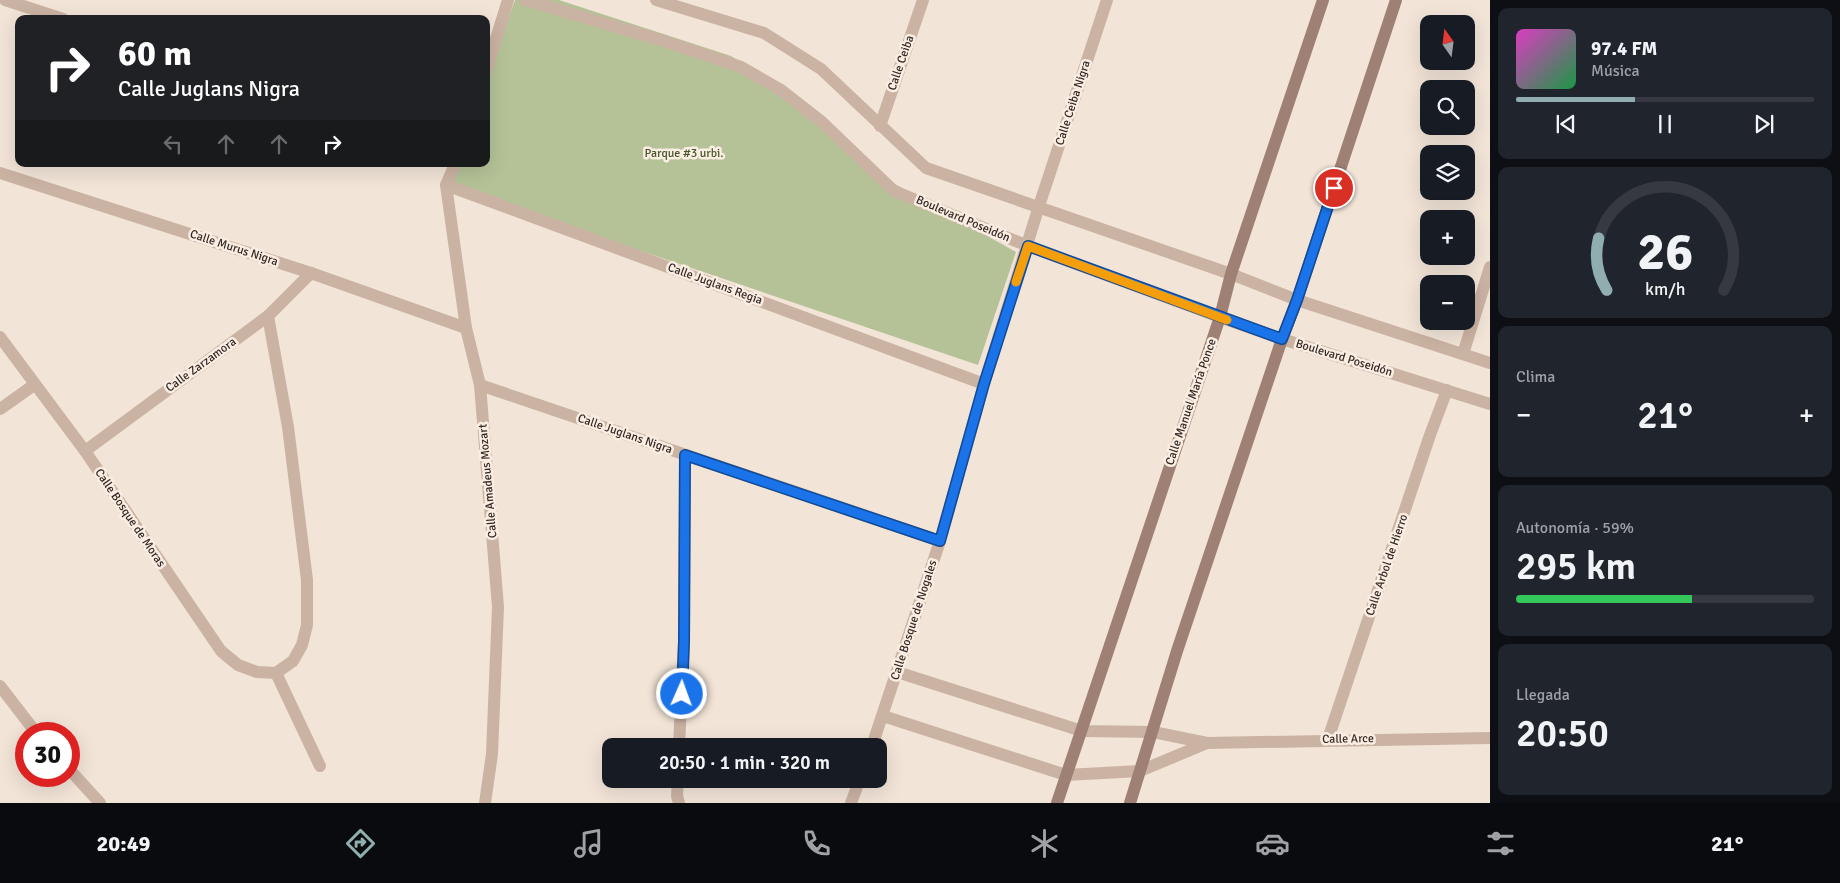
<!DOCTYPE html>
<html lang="es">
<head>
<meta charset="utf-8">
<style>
  :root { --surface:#171b24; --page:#20242c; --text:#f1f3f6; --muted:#9ea1a6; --line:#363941; --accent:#90adaf }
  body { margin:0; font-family:Signika,sans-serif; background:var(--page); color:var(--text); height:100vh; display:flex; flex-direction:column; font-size:19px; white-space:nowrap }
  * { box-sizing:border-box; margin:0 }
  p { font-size:16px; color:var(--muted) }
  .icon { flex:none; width:28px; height:28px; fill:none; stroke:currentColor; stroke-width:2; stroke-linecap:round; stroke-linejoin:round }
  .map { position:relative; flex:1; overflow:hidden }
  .details { display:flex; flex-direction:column; gap:8px; padding:8px; background:#0d0f14; width:350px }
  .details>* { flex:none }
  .guide { position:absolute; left:15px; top:15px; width:475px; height:152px; border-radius:10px; box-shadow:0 5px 20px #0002; background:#202124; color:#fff; overflow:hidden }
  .needle { width:32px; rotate:346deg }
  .tools { position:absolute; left:1420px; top:15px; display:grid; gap:10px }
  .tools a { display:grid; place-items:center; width:55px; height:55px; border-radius:10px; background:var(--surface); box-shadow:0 5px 20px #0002; font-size:25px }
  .speed { position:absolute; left:15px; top:722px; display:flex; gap:10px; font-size:25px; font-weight:700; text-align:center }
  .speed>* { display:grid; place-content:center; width:65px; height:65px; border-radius:50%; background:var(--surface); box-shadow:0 5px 20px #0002; line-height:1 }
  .speed .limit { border:8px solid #d22; background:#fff; color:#111 }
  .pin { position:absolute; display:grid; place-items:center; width:42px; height:42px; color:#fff; margin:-21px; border:2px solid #fff; border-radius:50%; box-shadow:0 1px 5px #0007 }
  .me { position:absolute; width:55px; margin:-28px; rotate:2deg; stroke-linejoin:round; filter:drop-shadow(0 0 4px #0008) }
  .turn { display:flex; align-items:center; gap:18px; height:105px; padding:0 20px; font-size:22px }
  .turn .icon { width:65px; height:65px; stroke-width:2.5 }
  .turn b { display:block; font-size:35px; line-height:42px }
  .lanes { display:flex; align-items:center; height:48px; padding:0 20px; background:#0003; justify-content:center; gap:25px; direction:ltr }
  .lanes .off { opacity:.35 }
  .big { font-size:38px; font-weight:600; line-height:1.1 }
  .details .tile { flex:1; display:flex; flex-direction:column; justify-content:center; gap:8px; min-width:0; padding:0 18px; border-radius:10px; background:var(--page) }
  .details .dial { align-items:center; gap:0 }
  .dial svg { height:130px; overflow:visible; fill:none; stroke:var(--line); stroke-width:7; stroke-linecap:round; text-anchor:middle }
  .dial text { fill:var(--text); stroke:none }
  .song { display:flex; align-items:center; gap:15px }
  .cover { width:60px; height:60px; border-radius:8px; background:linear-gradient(135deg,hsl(310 70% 55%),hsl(140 70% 35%)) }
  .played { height:5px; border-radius:2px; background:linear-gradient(90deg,var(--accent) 40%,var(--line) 40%) }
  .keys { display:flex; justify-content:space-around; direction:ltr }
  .heat { display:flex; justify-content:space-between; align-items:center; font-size:28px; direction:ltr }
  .charge { height:8px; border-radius:4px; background:linear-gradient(90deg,#34c759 59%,var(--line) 0) }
  .trip { position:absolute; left:602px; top:738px; width:285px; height:50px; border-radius:10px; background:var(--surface); box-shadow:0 5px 20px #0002; font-weight:600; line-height:50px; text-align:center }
  .menu { display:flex; height:80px; justify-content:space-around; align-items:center; background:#090b0e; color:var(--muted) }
  .menu .icon { width:35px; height:35px }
  .menu .current { color:var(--accent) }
  .menu b { font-size:22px; color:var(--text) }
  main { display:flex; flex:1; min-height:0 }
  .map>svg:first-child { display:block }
</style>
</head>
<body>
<main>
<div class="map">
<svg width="1490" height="803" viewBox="0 0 1490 803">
  <rect width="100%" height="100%" fill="#f2e4d7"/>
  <polygon fill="#b5c297" points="515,0 559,0 731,56 814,111 886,179 1016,252 978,365 446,185 454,164 486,164 486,77"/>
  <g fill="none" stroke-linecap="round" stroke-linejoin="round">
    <g stroke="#cbb3a3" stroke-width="12">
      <polyline points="5,0 63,19"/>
      <polyline points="525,0 661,40 741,67 781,90 822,122 894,191 1028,246 1220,317 1282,339 1490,404"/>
      <polyline points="656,0 764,33 821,69 926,168 1231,274 1297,300 1490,363"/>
      <polyline points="486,71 508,0"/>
      <polyline points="880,126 923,0"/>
      <polyline points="455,164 446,185 466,328 480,385 498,607 492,754 485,803"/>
      <polyline points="0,173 311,273 466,328"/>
      <polyline points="446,185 984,384"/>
      <polyline points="0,337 85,451 221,651 238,665 257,672 276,673 293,661 302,645 307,625 307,580 288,427 268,316"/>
      <polyline points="1463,354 1490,267"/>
      <polyline points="480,385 940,541"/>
      <polyline points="0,409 34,385"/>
      <polyline points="85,451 268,316 311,273"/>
      <polyline points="897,672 1082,731 1153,732 1207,743 1490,738"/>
      <polyline points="276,673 320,766"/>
      <polyline points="0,686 37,734"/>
      <polyline points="883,716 1066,775 1140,771 1207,743"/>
      <polyline points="1328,739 1430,435 1447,390"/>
      <polyline points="679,746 684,642 685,455"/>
      <polyline points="872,746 940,541 984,384 1039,206 1107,0"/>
      <polyline points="69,769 100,803"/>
      <polyline points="678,779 677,796 679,803"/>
      <polyline points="851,803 860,779"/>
    </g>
    <g stroke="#9e8174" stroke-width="12">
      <polyline points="1057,803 1220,317 1231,274 1323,0"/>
      <polyline points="1130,803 1177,651 1282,339 1297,300 1396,0"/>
    </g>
  </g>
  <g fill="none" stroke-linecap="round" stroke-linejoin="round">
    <defs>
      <polyline id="route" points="682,694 684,642 685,455 940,541 984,384 1028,246 1282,339 1297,300 1334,188"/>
    </defs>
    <use href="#route" stroke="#114b97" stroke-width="12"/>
    <use href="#route" stroke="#1a73e8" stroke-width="9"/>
    <polyline stroke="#f59e0b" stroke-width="9" points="1016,282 1028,246 1227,320"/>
  </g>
  <g text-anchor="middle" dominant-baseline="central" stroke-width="5" stroke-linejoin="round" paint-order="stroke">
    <g font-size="12" fill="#352925" stroke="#faeee3">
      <text transform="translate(901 63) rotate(-71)">Calle Ceiba</text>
      <text transform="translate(1073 103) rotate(-72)">Calle Ceiba Nigra</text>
      <text transform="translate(963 219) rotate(23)">Boulevard Poseidón</text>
      <text transform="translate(234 248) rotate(18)">Calle Murus Nigra</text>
      <text transform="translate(715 284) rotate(20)">Calle Juglans Regia</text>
      <text transform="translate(1344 358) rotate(17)">Boulevard Poseidón</text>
      <text transform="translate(201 365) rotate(-36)">Calle Zarzamora</text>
      <text transform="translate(1191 402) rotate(-71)">Calle Manuel María Ponce</text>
      <text transform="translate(625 434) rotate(19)">Calle Juglans Nigra</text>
      <text transform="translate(488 481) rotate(-95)">Calle Amadeus Mozart</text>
      <text transform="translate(130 518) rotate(56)">Calle Bosque de Moras</text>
      <text transform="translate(1387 565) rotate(-71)">Calle Arbol de Hierro</text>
      <text transform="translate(914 620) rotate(-72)">Calle Bosque de Nogales</text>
      <text transform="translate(1348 739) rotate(-1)">Calle Arce</text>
    </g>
    <g font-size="12" fill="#465528" stroke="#faeee3">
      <text x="684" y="153">Parque #3 urbi.</text>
    </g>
  </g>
</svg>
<div class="tools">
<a><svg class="needle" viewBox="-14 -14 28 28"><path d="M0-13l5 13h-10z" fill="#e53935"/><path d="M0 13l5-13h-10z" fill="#9ea1a6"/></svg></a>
<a><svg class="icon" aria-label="search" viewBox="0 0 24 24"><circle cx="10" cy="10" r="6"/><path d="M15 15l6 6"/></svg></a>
<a><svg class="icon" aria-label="layers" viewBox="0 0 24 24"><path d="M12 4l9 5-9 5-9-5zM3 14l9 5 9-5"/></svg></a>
<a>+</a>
<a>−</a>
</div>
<div class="speed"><div class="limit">30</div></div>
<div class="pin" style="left:1334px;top:188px;background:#d93025"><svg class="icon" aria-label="arrive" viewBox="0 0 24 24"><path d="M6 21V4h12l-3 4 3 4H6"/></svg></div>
<svg class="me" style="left:682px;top:694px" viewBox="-20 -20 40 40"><circle r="17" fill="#1a73e8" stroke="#fff" stroke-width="3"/><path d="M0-11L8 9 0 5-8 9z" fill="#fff"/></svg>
<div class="trip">20:50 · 1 min · 320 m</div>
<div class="guide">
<div class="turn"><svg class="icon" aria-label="right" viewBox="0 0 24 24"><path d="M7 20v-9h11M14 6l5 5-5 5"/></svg><div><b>60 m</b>Calle Juglans Nigra</div></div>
<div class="lanes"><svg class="icon off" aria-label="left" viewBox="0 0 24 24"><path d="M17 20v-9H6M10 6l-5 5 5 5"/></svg><svg class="icon off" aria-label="ahead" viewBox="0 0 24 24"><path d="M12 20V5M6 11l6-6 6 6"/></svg><svg class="icon off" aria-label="ahead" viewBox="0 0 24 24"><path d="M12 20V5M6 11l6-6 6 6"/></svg><svg class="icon" aria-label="right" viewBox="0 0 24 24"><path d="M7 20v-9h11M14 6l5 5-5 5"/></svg></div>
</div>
</div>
<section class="details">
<div class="tile">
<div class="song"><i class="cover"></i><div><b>97.4 FM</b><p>Música</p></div></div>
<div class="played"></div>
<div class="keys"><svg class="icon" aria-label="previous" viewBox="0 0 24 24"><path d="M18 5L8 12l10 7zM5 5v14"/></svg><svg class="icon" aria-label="pause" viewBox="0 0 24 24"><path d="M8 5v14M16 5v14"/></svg><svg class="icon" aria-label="next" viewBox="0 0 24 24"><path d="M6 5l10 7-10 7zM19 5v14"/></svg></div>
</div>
<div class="tile dial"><svg viewBox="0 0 100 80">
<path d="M14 69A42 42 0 1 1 86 69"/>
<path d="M14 69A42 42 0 0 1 9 37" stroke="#90adaf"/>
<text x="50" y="56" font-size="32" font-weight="700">26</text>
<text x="50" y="72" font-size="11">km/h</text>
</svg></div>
<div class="tile"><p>Clima</p>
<div class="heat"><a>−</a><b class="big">21°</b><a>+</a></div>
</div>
<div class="tile"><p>Autonomía · 59%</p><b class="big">295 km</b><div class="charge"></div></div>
<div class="tile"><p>Llegada</p><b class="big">20:50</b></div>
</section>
</main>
<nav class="menu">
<b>20:49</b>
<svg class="icon current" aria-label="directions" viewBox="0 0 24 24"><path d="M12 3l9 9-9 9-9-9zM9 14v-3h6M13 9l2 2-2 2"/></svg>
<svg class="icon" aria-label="music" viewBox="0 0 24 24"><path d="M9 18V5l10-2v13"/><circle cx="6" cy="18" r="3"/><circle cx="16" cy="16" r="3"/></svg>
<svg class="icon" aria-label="phone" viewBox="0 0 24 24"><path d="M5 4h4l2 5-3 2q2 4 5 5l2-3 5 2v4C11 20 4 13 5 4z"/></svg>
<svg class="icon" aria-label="climate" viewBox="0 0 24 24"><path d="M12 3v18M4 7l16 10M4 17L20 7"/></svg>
<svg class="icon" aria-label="car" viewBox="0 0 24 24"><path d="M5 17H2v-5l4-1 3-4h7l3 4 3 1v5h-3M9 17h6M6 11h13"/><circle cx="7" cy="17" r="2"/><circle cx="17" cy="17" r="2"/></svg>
<svg class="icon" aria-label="filters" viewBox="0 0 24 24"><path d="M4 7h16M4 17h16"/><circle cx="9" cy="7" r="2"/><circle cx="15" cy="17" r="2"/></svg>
<b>21°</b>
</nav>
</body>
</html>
